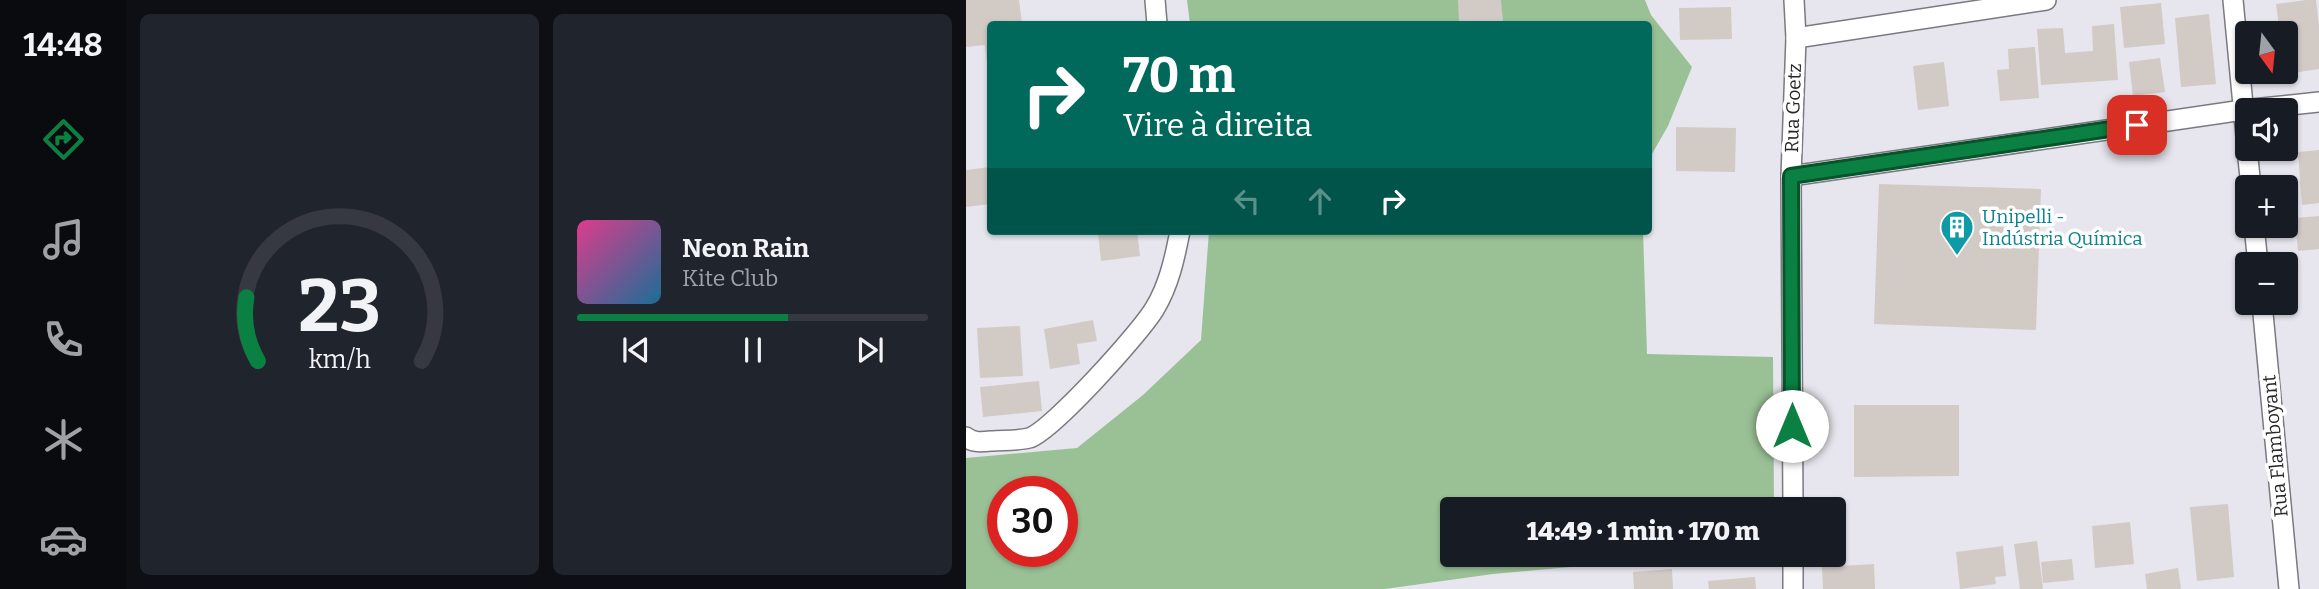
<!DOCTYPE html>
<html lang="pt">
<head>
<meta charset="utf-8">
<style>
  :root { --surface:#171b24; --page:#20242c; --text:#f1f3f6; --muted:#9ea1a6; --line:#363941; --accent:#0b8043 }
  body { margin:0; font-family:Bitter,serif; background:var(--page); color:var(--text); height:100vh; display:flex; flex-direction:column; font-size:26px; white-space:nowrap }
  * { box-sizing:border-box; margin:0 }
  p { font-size:23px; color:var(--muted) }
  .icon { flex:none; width:38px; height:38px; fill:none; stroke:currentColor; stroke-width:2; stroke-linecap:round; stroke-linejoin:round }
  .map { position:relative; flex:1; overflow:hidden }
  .drawer { display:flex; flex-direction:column; gap:14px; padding:14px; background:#0d0f14; width:840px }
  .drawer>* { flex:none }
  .banner { position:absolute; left:21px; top:21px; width:665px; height:214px; border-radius:7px; box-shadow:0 2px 5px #0004; background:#00695c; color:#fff; overflow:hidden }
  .needle { width:46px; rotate:165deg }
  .buttons { position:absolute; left:1269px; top:21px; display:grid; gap:14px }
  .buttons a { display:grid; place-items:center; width:63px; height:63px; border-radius:7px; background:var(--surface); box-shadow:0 2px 5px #0004; font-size:35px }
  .speed { position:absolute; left:21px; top:476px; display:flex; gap:14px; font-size:35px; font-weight:700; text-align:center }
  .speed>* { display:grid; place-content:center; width:91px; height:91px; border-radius:50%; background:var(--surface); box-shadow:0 2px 5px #0004; line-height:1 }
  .speed .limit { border:10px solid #d22; background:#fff; color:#111 }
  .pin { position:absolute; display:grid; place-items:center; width:60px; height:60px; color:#fff; margin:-30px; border-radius:14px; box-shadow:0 4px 10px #0006 }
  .me { position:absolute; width:77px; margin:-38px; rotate:0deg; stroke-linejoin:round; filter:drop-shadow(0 0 5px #0008) }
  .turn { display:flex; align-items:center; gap:24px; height:147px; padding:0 21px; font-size:32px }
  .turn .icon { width:91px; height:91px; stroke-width:2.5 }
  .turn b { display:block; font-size:49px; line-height:60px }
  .lanes { display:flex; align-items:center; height:66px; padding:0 21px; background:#0003; justify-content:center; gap:35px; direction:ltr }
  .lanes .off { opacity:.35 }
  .drawer .widget { flex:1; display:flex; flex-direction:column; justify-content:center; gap:10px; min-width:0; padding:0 24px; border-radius:10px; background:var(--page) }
  .drawer .dial { align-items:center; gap:0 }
  .dial svg { height:182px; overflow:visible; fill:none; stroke:var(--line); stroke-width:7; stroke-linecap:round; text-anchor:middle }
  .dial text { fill:var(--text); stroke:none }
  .song { display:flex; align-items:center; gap:21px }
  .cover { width:84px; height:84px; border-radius:10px; background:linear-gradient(135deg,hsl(330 70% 55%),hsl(200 70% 35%)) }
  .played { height:7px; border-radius:4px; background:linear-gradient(90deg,var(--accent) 60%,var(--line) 60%) }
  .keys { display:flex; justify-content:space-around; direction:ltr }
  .drawer .tiles { flex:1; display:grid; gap:14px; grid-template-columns:repeat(2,1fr) }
  .trip { position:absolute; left:474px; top:497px; width:406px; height:70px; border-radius:7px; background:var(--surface); box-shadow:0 2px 5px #0004; font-weight:800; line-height:70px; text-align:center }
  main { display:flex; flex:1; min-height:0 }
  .tab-bar { display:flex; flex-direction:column; width:126px; justify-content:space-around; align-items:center; background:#090b0e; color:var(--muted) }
  .tab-bar .icon { width:49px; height:49px }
  .tab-bar .active { color:var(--accent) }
  .tab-bar b { font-size:32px; color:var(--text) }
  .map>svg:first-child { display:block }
</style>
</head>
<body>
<main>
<nav class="tab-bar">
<b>14:48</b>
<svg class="icon active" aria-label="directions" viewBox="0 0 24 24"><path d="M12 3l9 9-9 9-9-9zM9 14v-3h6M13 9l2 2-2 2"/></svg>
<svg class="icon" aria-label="music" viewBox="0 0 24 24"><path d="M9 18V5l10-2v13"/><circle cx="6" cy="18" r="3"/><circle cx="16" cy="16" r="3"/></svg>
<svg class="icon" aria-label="phone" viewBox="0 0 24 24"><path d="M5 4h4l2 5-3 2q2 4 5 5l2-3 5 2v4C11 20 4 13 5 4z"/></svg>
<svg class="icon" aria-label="climate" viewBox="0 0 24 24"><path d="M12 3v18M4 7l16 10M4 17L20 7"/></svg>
<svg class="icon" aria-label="car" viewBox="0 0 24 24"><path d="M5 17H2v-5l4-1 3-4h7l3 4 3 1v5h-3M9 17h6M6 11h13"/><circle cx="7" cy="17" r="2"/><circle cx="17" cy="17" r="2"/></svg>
</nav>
<section class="drawer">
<div class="tiles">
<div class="widget dial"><svg viewBox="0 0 100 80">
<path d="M14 69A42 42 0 1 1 86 69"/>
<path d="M14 69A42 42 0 0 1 9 41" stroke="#0b8043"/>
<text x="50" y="56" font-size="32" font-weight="700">23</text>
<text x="50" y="72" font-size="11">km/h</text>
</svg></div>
<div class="widget">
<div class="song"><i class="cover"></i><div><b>Neon Rain</b><p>Kite Club</p></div></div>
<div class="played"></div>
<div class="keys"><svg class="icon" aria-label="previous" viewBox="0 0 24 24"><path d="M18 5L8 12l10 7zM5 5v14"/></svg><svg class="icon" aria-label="pause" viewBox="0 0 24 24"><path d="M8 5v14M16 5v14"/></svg><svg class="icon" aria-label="next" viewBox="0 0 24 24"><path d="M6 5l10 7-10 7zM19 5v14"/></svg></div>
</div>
</div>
</section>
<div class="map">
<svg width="1353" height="589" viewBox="0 0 1353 589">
  <rect width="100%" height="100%" fill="#e7e6ee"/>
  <g fill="#9ac096" fill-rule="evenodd">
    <polygon points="221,0 679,0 685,15 726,67 702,126 683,159 682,24 224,24"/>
    <path d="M243,231H677L681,354L807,357L808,509H486V555H736L527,574L419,589H0V458L111,448L177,395L235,340ZM37,492H96V551H37Z"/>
  </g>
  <g fill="#d2cac5">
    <polygon points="0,0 53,0 56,24 24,24 24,81 23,81 19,45 0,47"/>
    <polygon points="492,0 535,0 537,21 493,24"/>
    <polygon points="1340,0 1350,0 1353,25 1353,69 1320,74 1320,33 1314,33 1310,4"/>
    <polygon points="1195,3 1199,44 1158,48 1154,7"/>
    <polygon points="765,7 766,39 714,40 713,8"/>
    <polygon points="1243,14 1250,84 1215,87 1209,18"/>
    <polygon points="1148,24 1152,80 1075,85 1071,29 1097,28 1099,53 1127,51 1126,26"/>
    <polygon points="1069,47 1073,98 1034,101 1031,70 1043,69 1042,49"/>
    <polygon points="1194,58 1199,92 1167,96 1163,62"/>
    <polygon points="978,62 983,106 952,110 947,66"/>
    <polygon points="710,127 770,128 769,172 710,171"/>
    <polygon points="1353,150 1353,203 1336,205 1332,152"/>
    <polygon points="24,167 24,204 0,207 0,170"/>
    <polygon points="913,184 1075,189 1070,330 908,324"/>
    <polygon points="1353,216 1353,249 1332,251 1329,218"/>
    <polygon points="148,231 171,231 174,256 135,261 132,233"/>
    <polygon points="127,320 131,341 111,344 114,364 84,369 78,329"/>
    <polygon points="54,326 57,376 14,378 11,328"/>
    <polygon points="73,381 76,411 17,417 14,387"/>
    <polygon points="888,405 993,405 993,476 888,477"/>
    <polygon points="1262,504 1268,577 1231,581 1224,507"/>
    <polygon points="1164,522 1168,564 1129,568 1126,526"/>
    <polygon points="1071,541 1077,589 1054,589 1048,544"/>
    <polygon points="1037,546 1040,576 1029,577 1030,584 994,589 990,552"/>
    <polygon points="1106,559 1108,580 1077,583 1075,562"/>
    <polygon points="908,564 909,589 857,589 856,567"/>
    <polygon points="1212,568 1215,589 1181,589 1179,574"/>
    <polygon points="706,569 707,589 668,589 667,572"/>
    <polygon points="789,577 790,589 743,589 742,581"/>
  </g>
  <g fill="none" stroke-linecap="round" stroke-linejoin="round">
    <defs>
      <g id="street">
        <polyline points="189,0 191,24"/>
        <polyline points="1267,0 1281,147"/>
        <polyline points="830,38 1080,0"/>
        <polyline points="1281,149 1285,187"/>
        <polyline points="825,176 1277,110 1353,102"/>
        <polyline points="1288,226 1292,264"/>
        <polyline points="1296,303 1323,589"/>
        <path d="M0,437C7,443 16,442 25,441C37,440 52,441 63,438C85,432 176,331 189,308C203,285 209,257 214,231"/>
        <polyline points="827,509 825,176 830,38 828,0"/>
        <polyline points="827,555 827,589"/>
      </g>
    </defs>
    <use href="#street" stroke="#7a7980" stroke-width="22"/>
    <use href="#street" stroke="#fff" stroke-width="19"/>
  </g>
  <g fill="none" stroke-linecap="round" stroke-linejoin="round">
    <defs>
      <polyline id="route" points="826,426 825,176 1171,125"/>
    </defs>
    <use href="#route" stroke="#07532c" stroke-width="18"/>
    <use href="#route" stroke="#0b8043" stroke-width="12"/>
  </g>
  <defs>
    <symbol id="building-pin" viewBox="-11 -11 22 30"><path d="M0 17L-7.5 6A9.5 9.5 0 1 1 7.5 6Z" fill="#0f9aa8" stroke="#fff"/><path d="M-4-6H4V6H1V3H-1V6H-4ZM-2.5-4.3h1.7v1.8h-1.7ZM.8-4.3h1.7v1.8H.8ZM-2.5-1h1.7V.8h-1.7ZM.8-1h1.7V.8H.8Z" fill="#fff"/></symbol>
  </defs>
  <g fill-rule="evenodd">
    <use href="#building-pin" x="972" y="208" width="38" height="52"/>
  </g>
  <g text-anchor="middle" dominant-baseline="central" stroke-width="7" stroke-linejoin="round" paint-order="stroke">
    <g font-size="19" fill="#27272a" stroke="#fff">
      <text transform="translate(827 108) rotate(-88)">Rua Goetz</text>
      <text transform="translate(1309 446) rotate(-95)">Rua Flamboyant</text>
    </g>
    <g font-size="19" fill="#0d838f" stroke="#fff" text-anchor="start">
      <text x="1016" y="216">Unipelli -<tspan x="1016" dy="22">Indústria Química</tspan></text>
    </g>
  </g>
</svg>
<div class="buttons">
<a><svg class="needle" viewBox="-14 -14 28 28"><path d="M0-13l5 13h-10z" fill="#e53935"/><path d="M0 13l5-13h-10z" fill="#9ea1a6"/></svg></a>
<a><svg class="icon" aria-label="sound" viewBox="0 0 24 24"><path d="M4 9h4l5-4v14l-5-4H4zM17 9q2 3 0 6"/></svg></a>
<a>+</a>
<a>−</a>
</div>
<div class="speed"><div class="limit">30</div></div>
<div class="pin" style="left:1171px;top:125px;background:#d93025"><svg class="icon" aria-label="arrive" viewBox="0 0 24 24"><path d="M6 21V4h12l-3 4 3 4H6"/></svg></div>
<svg class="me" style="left:826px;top:426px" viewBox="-20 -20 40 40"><circle r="19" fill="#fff"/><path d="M0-13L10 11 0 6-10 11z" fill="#0b8043"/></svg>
<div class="trip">14:49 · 1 min · 170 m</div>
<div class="banner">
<div class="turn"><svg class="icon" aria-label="right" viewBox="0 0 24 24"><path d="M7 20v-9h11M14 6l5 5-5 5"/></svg><div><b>70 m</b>Vire à direita</div></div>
<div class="lanes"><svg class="icon off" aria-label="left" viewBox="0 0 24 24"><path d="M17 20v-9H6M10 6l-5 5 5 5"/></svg><svg class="icon off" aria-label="ahead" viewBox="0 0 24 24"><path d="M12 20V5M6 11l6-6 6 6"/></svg><svg class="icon" aria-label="right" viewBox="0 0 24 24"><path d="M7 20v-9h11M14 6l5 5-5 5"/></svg></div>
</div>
</div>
</main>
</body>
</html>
